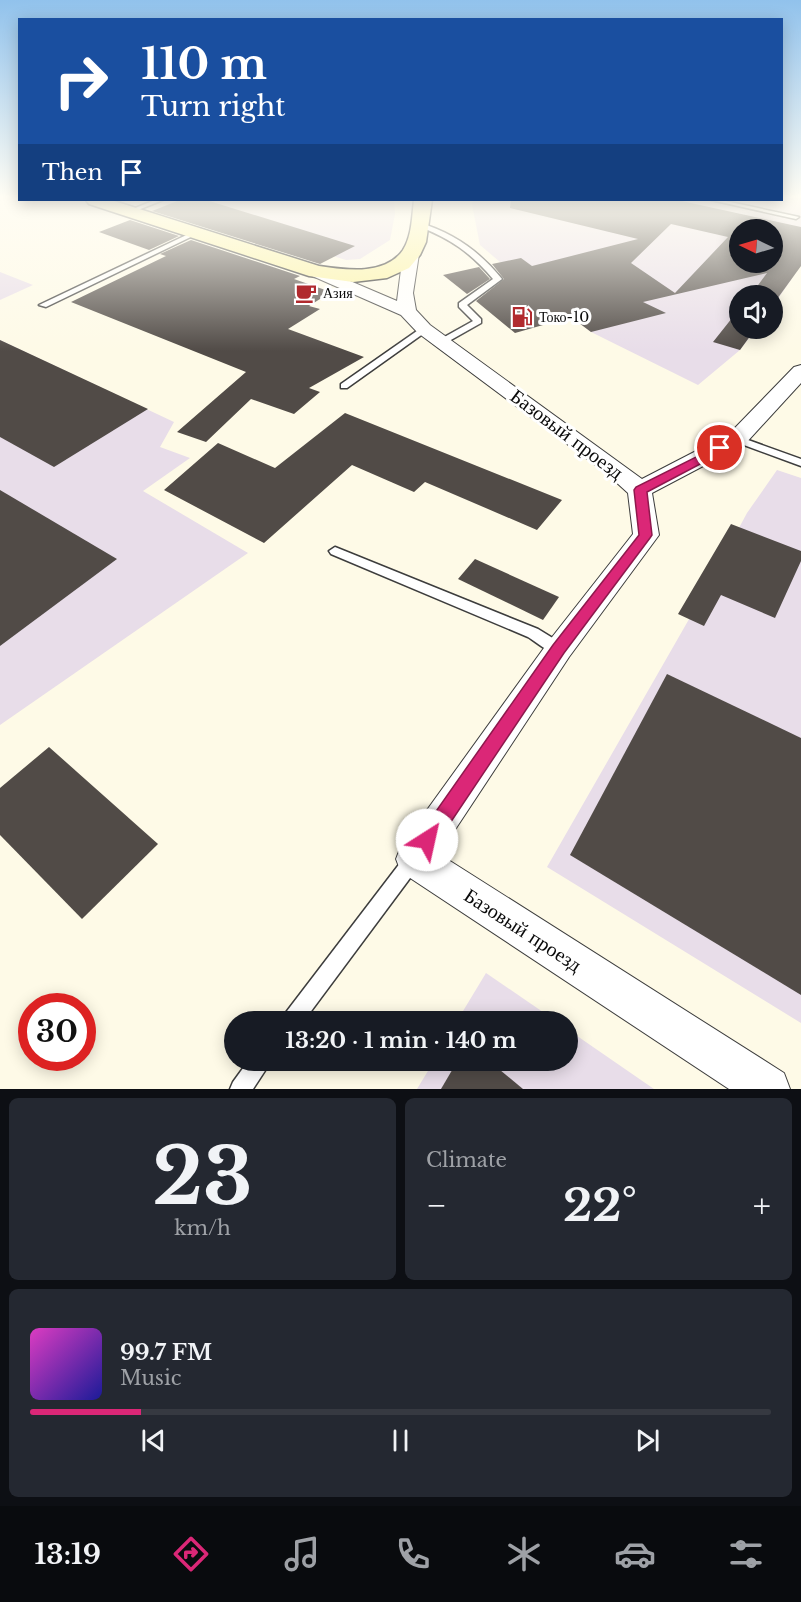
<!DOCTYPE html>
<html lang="en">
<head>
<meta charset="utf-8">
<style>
  :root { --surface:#171b24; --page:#242831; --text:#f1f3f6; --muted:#9ea1a6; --line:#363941; --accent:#db2777 }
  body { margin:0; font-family:"Libre Baskerville",serif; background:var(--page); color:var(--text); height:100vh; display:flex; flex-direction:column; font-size:22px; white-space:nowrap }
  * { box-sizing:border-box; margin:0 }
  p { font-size:20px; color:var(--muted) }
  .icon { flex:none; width:33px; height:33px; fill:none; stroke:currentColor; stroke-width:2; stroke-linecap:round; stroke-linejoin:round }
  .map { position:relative; height:1089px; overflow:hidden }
  .side { display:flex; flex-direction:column; gap:9px; padding:9px; background:#0d0f14; flex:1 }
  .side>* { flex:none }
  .banner { position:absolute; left:18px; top:18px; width:765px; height:183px; border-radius:0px; box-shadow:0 3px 15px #0003; background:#1a4fa0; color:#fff; overflow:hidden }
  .needle { width:39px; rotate:275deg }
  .controls { position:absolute; left:729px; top:219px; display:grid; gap:12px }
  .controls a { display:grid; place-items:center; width:54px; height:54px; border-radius:50%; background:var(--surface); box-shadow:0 3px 15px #0003; font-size:30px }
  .speed { position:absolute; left:18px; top:993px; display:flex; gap:12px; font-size:30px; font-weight:700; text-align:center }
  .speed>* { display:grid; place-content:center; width:78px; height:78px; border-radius:50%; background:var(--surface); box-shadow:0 3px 15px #0003; line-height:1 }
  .speed .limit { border:9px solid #d22; background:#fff; color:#111 }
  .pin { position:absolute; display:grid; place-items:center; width:51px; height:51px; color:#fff; margin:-26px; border:3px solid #fff; border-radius:50%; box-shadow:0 2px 6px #0007 }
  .me { position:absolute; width:66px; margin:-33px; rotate:35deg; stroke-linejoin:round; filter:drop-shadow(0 0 4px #0008) }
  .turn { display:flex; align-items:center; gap:21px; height:126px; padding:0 24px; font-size:27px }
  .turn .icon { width:78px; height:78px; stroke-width:2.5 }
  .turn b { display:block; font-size:42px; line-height:51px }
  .then { display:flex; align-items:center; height:57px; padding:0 24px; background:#0003; gap:12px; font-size:22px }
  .big { font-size:45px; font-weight:700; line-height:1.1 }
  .side .card { flex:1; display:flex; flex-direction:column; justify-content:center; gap:9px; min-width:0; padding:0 21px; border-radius:9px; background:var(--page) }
  .side .dial { align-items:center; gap:0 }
  .dial b { font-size:78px; line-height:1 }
  .song { display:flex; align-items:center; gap:18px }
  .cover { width:72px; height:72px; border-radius:9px; background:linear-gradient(135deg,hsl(310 70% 55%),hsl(240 70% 35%)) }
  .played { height:6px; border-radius:3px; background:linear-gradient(90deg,var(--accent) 15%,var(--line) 15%) }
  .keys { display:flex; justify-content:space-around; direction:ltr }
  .heat { display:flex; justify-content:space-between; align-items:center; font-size:33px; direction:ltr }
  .side .tiles { flex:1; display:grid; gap:9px; grid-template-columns:1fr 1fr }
  .card:last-child { grid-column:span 2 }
  .trip { position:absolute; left:224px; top:1011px; width:354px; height:60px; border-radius:30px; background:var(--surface); box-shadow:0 3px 15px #0003; font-weight:700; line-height:60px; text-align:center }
  .menu { display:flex; height:96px; justify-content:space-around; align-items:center; background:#090b0e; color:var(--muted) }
  .menu .icon { width:42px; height:42px }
  .menu .selected { color:var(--accent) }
  .menu b { font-size:27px; color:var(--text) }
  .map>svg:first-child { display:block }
</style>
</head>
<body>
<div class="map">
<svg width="801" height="1089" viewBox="0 0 801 1089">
  <rect width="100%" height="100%" fill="#fefae7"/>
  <g fill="#e8dde9" fill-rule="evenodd">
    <path d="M782,198H801V256L791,280L773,306L772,296H740V328L756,329L740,350L698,385L591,332L500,262L480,245L472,205L473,200ZM740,230H772V262H740Z"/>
    <polygon points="152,200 394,200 395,214 390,240 360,259 346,260"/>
    <polygon points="0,272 33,285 0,300"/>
    <polygon points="0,340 174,422 160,447 190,458 143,491 248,553 0,725"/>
    <polygon points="777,470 801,478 801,1023 547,867 700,600 747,513"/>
    <polygon points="486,973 556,1021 457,1021"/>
    <polygon points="567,1029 654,1089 417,1089 434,1061 567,1060"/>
  </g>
  <g fill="#514b47" fill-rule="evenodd">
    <polygon points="180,200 206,200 355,246 320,264 152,211"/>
    <path d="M511,200H677L801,227V266L772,306V296H750L767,273L643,302L666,313L591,332L571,317L515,333L476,301L504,279L492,264L521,258L532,266L638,239L510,208ZM671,224L728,237L675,293L631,263ZM740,230H772V262H740Z"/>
    <polygon points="130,220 179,236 149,250 99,232"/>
    <polygon points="191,240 300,276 294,279 331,292 309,306 320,309 288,329 364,357 309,388 320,392 294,414 251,399 206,442 177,432 246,372 71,302 166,256 160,254"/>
    <polygon points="479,267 490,279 467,294 443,275"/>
    <polygon points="740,308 740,328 756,328 740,350 713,342"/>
    <polygon points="0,340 148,409 54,467 0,437"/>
    <polygon points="345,413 562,500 537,530 425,482 414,492 352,465 264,543 164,490 218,443 275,468"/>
    <polygon points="0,490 117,559 0,646"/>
    <polygon points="731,524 801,551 801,561 775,618 721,595 704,626 678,614"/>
    <polygon points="475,559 559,597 543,620 458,579"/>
    <polygon points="667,674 801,738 801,995 570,855"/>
    <polygon points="49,747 158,844 82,919 0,835 0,788"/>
    <polygon points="458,1060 488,1060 523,1089 441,1089"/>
  </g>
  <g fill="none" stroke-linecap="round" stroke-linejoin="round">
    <defs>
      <g id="lane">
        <polygon points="155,200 163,200 133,212 128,211"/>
        <polygon points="711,200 721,200 799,217 796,219"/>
        <path d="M420,223C454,233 480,252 502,279L467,305L481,319V323L442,345L438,342L439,340L473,321L459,307V303L493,279C470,252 451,239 418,226V224Z"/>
        <polygon points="197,230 199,231 199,233 46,307 39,305"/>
        <polygon points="424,326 427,327 427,331 347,388 341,388 341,384"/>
        <polygon points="737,436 801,459 801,466 733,441 732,439 733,437"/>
        <path d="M335,547L538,629L564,645L566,649L564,653C552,657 538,643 528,637L331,554L329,551Z"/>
        <polygon points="413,852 419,854 422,860 419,866 303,1022 281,1022 284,1015 407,854"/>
        <polygon points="249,1060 272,1060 253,1089 230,1089 233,1082"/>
      </g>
      <polygon id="street" points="411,249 419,254 413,293 416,310 430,325 642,479 729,434 794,367 801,365 801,383 745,444 652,493 659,535 569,657 439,854 784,1073 790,1089 729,1089 401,872 396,859 401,846 549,641 633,534 628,493 606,473 418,333 401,315 310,275 308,272 316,267 322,269 397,301 403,254"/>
      <path id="secondary" d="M86,200H111L319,266C346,270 385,276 403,250C412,236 412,216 414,200H432L426,242L420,255L409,268L387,278L353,282L309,276L89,204Z"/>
    </defs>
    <use href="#lane" stroke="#3d3d3d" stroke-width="3"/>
    <use href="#street" stroke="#3d3d3d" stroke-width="2"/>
    <use href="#secondary" stroke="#2c2c2c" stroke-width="3"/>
    <use href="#lane" fill="#fff" fill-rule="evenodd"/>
    <use href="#street" fill="#fff" fill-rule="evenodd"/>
    <use href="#secondary" fill="#fbf3a5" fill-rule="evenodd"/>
  </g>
  <linearGradient id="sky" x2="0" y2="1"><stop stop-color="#91c2ec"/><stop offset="0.56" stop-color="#fffdf4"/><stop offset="1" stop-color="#fffdf4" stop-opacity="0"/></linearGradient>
  <rect width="801" height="351" fill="url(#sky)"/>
  <polygon fill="#db2777" stroke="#8e194d" stroke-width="1.5" points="720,445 726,448 725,451 647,492 652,535 650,538 564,653 434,847 427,849 420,847 418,840 420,834 553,645 639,535 634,490 636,487"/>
  <defs>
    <symbol id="cafe-bare" viewBox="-9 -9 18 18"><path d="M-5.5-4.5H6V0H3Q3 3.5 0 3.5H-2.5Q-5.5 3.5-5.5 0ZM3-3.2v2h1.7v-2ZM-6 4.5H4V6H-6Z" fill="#b12a2e" stroke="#fff" stroke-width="2.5" paint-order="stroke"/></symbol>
    <symbol id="fuel-bare" viewBox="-9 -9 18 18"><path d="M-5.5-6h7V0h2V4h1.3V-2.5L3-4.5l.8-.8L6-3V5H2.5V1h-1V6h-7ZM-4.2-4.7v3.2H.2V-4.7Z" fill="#b12a2e" stroke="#fff" stroke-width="2.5" paint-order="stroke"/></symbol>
  </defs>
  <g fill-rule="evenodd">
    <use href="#cafe-bare" x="291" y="278" width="30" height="30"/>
    <use href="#fuel-bare" x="507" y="302" width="30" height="30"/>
  </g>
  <g text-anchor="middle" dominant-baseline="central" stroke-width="6" stroke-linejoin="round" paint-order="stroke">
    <g font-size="14" fill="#0a0a0a" stroke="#fff" text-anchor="start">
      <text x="323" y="293">Азия</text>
      <text x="539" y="317">Токо-10</text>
    </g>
    <g font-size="20" fill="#0a0a0a" stroke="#fff">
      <text transform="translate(567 434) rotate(37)">Базовый проезд</text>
      <text transform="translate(523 930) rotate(33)">Базовый проезд</text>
    </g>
  </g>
</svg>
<div class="controls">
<a><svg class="needle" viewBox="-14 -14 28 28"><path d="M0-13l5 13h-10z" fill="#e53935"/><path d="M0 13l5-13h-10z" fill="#9ea1a6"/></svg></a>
<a><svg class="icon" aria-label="sound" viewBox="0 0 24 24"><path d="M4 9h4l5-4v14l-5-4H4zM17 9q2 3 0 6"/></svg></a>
</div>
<div class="speed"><div class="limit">30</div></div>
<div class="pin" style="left:720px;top:448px;background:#d93025"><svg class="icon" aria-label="arrive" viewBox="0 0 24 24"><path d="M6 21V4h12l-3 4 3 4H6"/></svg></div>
<svg class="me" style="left:427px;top:840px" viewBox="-20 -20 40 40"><circle r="19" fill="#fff"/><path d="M0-13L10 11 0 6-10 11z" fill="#db2777"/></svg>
<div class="trip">13:20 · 1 min · 140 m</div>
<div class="banner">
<div class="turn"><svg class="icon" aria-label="right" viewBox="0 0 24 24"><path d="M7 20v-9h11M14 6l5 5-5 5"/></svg><div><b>110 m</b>Turn right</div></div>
<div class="then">Then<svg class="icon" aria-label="arrive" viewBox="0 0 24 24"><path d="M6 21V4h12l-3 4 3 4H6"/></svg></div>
</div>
</div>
<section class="side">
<div class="tiles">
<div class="card dial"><b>23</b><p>km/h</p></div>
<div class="card"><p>Climate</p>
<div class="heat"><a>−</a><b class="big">22°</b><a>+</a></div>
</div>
<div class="card">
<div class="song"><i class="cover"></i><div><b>99.7 FM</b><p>Music</p></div></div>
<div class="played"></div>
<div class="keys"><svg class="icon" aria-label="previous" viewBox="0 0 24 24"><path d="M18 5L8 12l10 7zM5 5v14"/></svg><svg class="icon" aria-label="pause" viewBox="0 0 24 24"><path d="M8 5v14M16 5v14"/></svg><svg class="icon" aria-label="next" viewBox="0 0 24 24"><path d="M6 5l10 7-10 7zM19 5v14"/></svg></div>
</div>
</div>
</section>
<nav class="menu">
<b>13:19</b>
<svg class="icon selected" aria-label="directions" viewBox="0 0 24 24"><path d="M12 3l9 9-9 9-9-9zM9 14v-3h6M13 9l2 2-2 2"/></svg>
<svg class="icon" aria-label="music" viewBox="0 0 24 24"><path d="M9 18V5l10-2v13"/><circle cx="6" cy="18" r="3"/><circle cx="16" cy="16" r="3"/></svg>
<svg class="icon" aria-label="phone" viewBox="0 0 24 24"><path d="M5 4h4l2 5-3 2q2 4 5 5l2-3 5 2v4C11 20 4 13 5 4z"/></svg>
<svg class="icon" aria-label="climate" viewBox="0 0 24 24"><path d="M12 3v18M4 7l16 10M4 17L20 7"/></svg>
<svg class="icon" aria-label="car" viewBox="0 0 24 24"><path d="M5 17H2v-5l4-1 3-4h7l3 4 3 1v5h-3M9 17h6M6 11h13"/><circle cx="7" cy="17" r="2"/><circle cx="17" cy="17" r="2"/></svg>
<svg class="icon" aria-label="filters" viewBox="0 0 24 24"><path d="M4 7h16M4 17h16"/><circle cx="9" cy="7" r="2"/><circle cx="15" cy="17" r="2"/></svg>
</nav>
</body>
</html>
